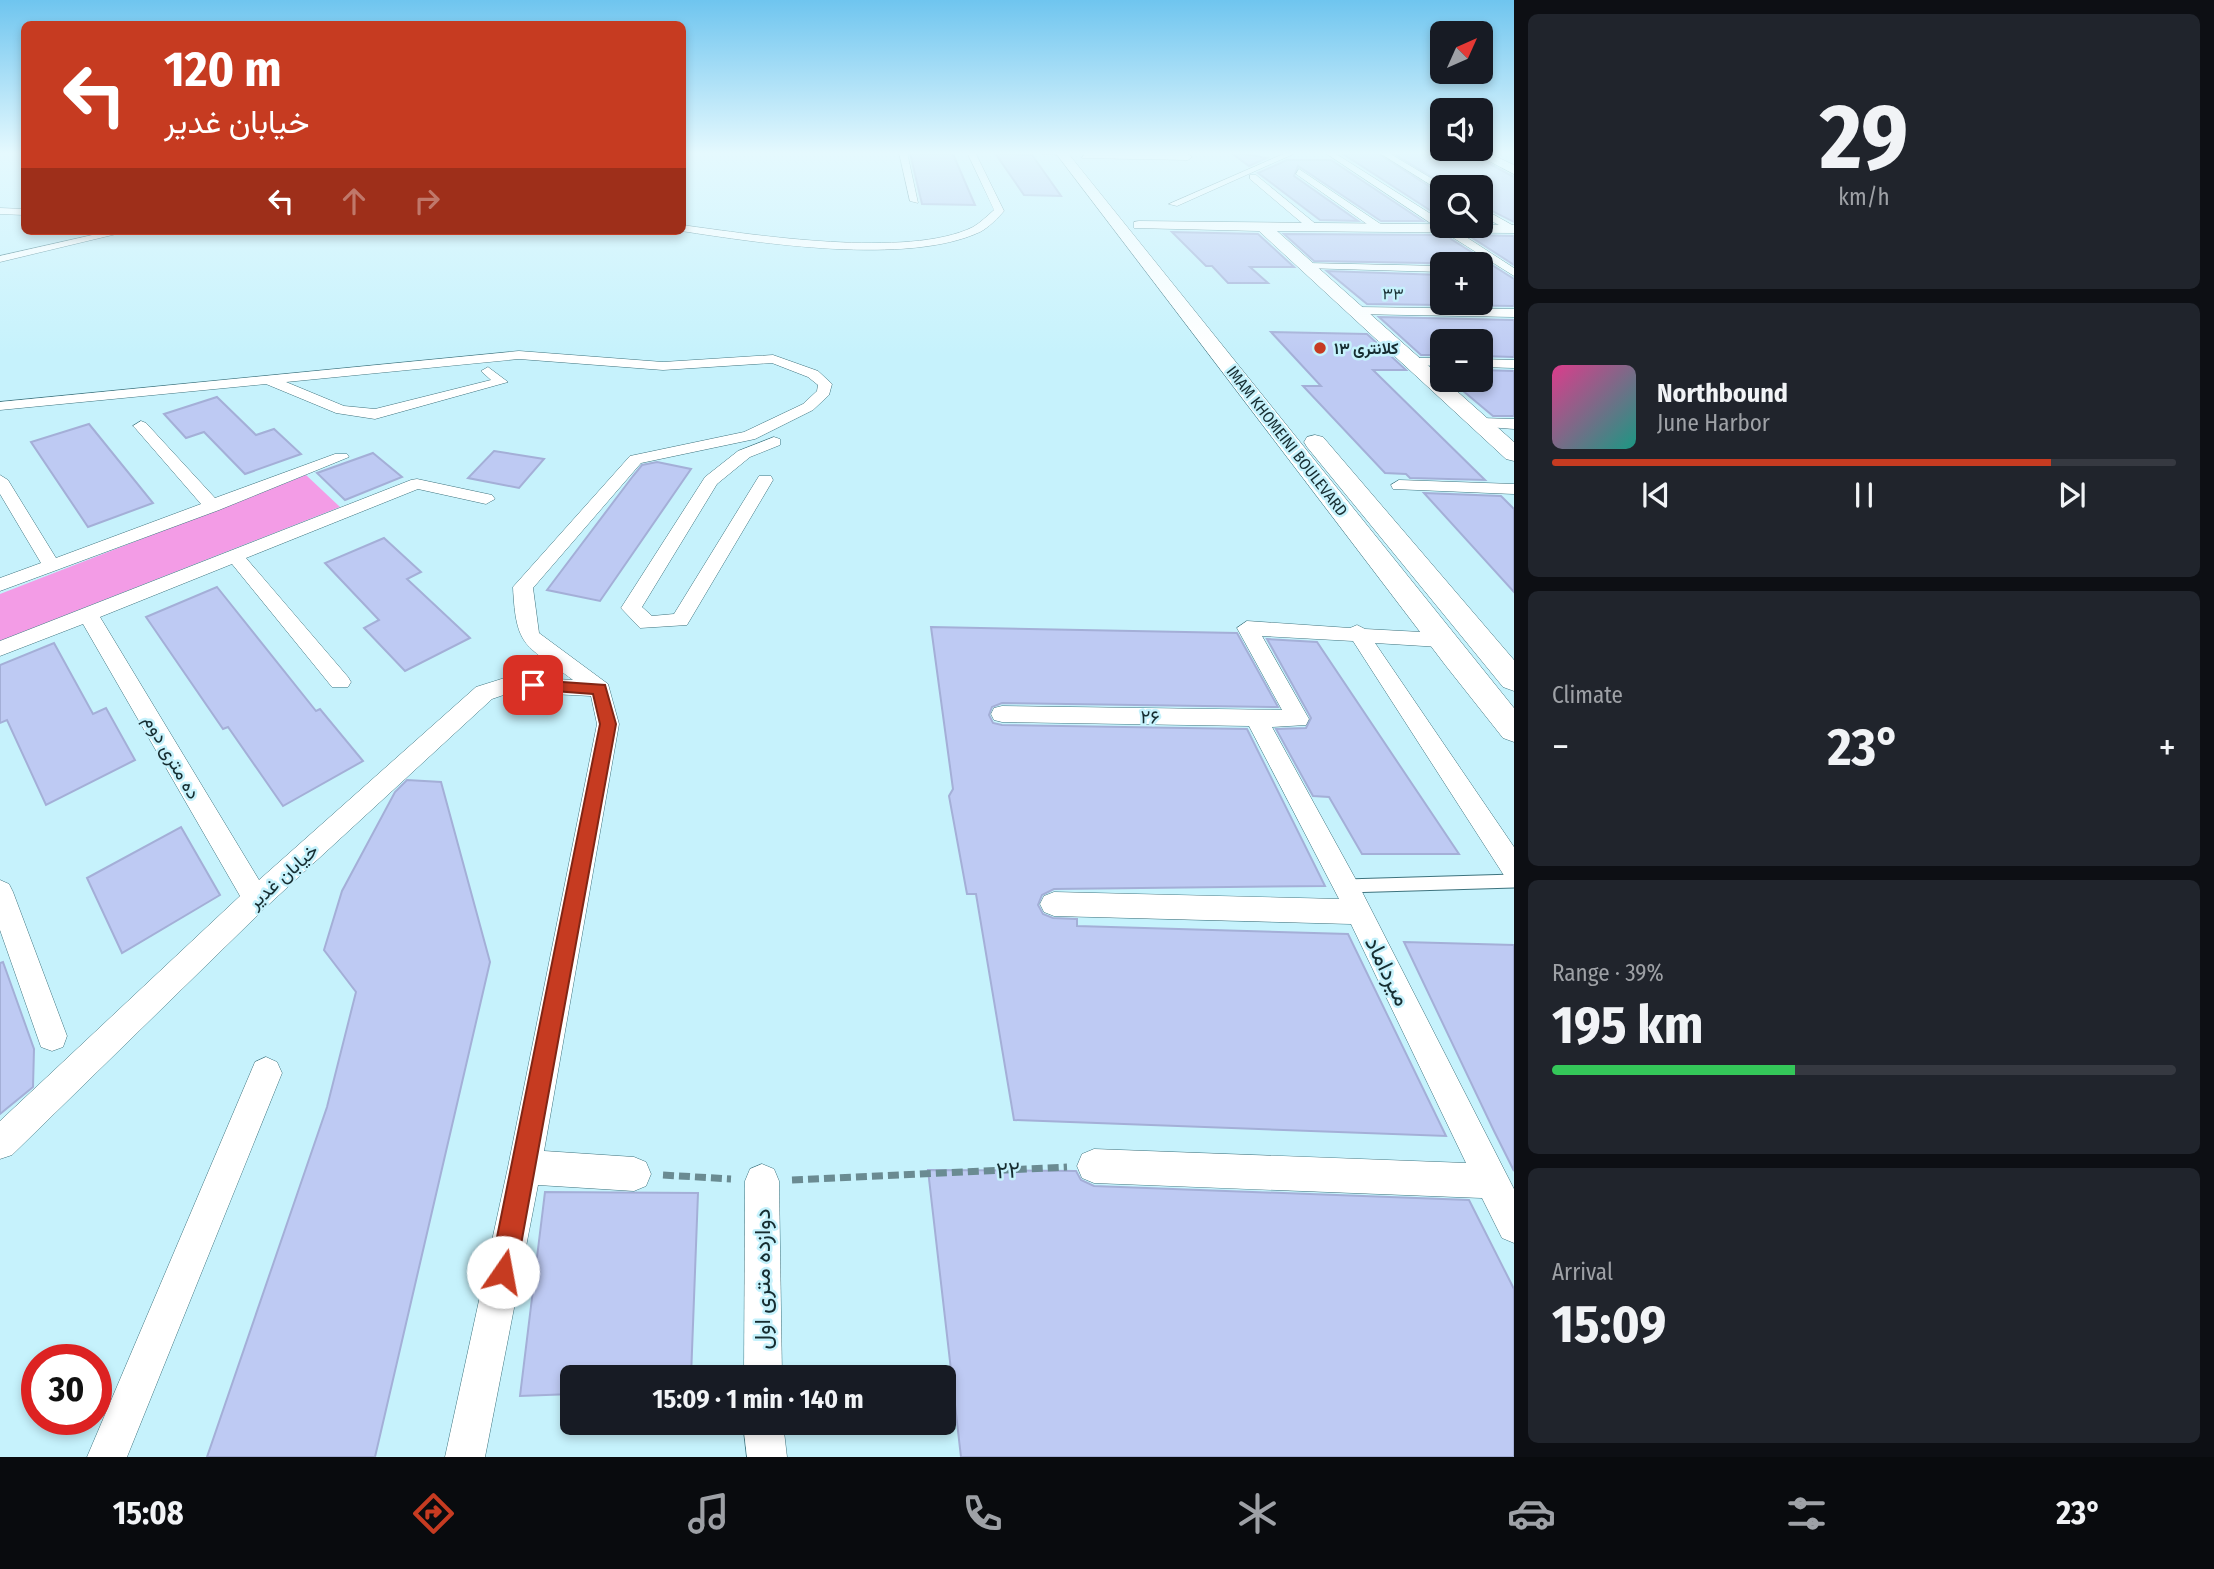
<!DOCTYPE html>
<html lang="en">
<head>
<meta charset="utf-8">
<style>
  :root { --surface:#171b24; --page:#20242c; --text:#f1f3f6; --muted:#9ea1a6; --line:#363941; --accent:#c63b21 }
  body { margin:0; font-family:"Fira Sans Condensed",Vazirmatn,sans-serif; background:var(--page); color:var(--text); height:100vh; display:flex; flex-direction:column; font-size:26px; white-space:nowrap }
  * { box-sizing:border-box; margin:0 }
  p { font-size:23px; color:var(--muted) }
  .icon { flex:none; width:38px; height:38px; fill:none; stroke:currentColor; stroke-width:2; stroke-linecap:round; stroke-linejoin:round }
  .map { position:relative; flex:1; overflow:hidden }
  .drawer { display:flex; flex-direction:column; gap:14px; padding:14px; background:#0d0f14; width:700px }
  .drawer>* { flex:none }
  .hud { position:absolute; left:21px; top:21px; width:665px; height:214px; border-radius:10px; box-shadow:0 4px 10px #0003; background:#c63b21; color:#fff; overflow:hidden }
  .needle { width:46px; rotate:45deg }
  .controls { position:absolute; left:1430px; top:21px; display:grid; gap:14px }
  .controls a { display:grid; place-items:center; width:63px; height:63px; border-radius:10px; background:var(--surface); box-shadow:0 4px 10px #0003; font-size:35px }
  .speed { position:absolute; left:21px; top:1344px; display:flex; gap:14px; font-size:35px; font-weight:700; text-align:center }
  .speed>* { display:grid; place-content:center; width:91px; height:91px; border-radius:50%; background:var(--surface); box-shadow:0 4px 10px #0003; line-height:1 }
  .speed .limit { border:10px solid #d22; background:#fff; color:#111 }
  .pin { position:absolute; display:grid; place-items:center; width:60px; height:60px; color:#fff; margin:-30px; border-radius:14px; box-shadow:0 4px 10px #0006 }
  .me { position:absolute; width:77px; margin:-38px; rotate:12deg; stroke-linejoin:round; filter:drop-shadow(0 0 5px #0008) }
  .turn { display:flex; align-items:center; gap:24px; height:147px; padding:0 28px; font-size:32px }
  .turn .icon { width:91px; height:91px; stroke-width:2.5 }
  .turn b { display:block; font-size:49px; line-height:60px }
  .lanes { display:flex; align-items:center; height:66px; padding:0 28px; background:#0003; justify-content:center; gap:35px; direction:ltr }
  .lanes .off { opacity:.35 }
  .big { font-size:52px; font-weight:700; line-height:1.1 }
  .drawer .widget { flex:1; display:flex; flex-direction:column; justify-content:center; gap:10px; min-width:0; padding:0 24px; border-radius:10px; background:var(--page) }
  .drawer .dial { align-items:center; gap:0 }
  .dial b { font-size:91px; line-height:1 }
  .song { display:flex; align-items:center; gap:21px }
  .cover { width:84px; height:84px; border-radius:10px; background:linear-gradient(135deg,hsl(330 70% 55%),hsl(170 70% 35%)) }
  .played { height:7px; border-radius:4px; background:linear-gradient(90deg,var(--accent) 80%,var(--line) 80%) }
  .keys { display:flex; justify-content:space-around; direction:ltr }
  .heat { display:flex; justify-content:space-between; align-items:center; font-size:38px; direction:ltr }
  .charge { height:10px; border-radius:5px; background:linear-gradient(90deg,#34c759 39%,var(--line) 0) }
  .trip { position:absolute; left:560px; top:1365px; width:396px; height:70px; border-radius:10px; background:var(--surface); box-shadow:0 4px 10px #0003; font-weight:700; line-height:70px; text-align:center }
  .dock { display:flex; height:112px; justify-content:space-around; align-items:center; background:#090b0e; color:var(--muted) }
  .dock .icon { width:49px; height:49px }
  .dock .active { color:var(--accent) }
  .dock b { font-size:32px; color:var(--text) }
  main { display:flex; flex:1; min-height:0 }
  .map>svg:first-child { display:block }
</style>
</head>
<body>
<main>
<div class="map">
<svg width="1514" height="1457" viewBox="0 0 1514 1457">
  <rect width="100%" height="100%" fill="#c6f2fc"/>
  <polygon fill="#f39ce6" points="306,475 340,507 0,641 0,594"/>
  <g fill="#becaf3" stroke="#a4afd7" stroke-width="2">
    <polygon points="1230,152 1233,152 1267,158 1249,166"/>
    <polygon points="1340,152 1376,152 1438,192 1442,192 1442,218"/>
    <polygon points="1391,152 1468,152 1514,177 1514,222 1480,205 1480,187 1448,187"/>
    <polygon points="910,153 953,154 975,205 922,204"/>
    <polygon points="995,153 1032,155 1061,196 1024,195"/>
    <polygon points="1287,160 1331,160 1423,221 1381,221 1298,166 1294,176 1358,221 1320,220 1258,173"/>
    <polygon points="1172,232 1258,234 1294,267 1250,267 1268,283 1228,283 1212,266 1206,266"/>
    <polygon points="1284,234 1449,235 1451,239 1514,279 1514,306 1367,304 1327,271 1442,275 1442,303 1480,303 1480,264 1314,261"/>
    <polygon points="1468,235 1514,236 1514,265"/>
    <polygon points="1379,317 1514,320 1514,357 1480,356 1480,341 1442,341 1442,355 1421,355"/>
    <polygon points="1271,332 1367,334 1406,370 1373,370 1485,480 1410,478 1406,474 1385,473 1303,386 1321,386"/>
    <polygon points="1480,370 1514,371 1514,416 1493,416 1450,380 1480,380"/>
    <polygon points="217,397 256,435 274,429 301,454 245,474 204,432 186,438 164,414"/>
    <polygon points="89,424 153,503 88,527 31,442"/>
    <polygon points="494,451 544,459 519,488 468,478"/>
    <polygon points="373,453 402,477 345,500 317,473"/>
    <polygon points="657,462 691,469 600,601 547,590 633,476 642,465"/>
    <polygon points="1424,493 1501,496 1514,509 1514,592"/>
    <polygon points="384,538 421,572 407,579 470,638 405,671 364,628 379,620 325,563"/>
    <polygon points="217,587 316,711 320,709 363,761 283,806 228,727 223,729 146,617"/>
    <polygon points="931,627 1237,633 1278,707 1002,703 992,707 989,715 993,723 1002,725 1247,729 1325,886 1054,889 1042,895 1038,905 1043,914 1053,918 1077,919 1077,926 1348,934 1446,1136 1014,1120 976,894 967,894 949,796 953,789"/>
    <polygon points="1267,639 1317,642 1459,854 1362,854 1329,797 1313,796 1276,729 1306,728 1311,718"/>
    <polygon points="54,643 93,714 106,708 135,760 46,805 7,720 0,723 0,665"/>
    <polygon points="407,780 441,782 490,962 375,1457 207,1457 327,1107 356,992 324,950 342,891 395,792"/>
    <polygon points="181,827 220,895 122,953 87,878"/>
    <polygon points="1404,942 1514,945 1514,1171 1494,1131"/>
    <polygon points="3,962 34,1049 33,1087 0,1114 0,963"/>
    <polygon points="928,1170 1076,1171 1081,1180 1094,1186 1469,1200 1514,1289 1514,1457 961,1457"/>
    <polygon points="545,1192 698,1193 691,1377 572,1377 572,1394 520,1396"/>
  </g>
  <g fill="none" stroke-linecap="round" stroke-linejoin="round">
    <defs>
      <polyline id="lane" points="1346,886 1514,881"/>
      <g id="street">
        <polygon points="899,152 907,152 918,203 910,201"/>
        <path d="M967,152H975L1004,211C998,218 988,228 980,232C907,266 760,243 681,231L682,225C755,235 908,259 973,227C980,223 987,216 994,210Z"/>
        <polygon points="1022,152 1065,152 1061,155"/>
        <polygon points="1288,152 1298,152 1177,206 1169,204"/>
        <polygon points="1324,152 1333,152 1442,221 1442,226 1450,228 1441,230"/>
        <polygon points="1378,152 1387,152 1446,187 1439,190"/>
        <polygon points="1085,153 1188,154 1192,157 1188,160 1082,158"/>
        <polygon points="1299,169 1382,225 1382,229 1374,229 1296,174"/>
        <polygon points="1250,175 1256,175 1317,225 1317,229 1309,229 1250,179"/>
        <polygon points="1480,207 1514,226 1514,233 1480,215"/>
        <polygon points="0,208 24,209 24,215 0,214"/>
        <polygon points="110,231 129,231 0,262 0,256"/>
        <polygon points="1452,233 1460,233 1514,268 1514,276 1452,237"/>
        <polygon points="1307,263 1442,266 1442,272 1303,268 1303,264"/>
        <polygon points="1357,307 1514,309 1514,317 1353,314 1351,311"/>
        <path d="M519,351L663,362L773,355L818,371L832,384L829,395L813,410L755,439L641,463L533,588L539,633L608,684L619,724L544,1151L634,1157L646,1162L651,1174L646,1186L634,1191L538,1185L485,1457H445L508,1167L597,724L591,696L512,692L492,699L266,907L12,1155L0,1159V1121L240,896L83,624L0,656V641L411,480L417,479L492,495L495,499L486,504L418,489L246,558L348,677L351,682L348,687H332L232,564L100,617L259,880L476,687L511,676L573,680C526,644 516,650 513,587L630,456L744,432L803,404L817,391L818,385L808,377L772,363L663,370L519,359L286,382L344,406L375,409L491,380L481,371L488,367L508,382L375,419L336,413L266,384L0,410V402Z"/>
        <polygon points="1412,358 1442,358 1442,366 1407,365 1407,359"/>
        <polygon points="1480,359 1514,360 1514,368 1480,367"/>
        <polygon points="1480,418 1514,419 1514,429 1475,426 1472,423"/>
        <polygon points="141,421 146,423 215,498 335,454 347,454 349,457 219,510 0,591 0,578 41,563 0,494 0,475 8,480 56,558 201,504 136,429 133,426"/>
        <polygon points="774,437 780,439 780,445 750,457 717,484 642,607 652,616 674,614 759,476 771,476 773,480 687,625 640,628 621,608 705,477 738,451"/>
        <polygon points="1399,480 1514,484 1514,494 1393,489 1391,485"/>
        <polygon points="1247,621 1350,628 1357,625 1365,629 1440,633 1450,640 1440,647 1375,643 1514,847 1514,880 1505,877 1353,641 1262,636 1309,719 1306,725 1272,727 1355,878 1514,1189 1514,1243 1502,1238 1482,1198 1094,1183 1082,1178 1077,1166 1082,1154 1094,1149 1466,1163 1351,924 1054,916 1044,912 1040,904 1044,896 1054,892 1339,899 1249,726 1002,722 994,720 991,714 994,708 1002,706 1282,710 1237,628"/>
        <polygon points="0,880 9,884 13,892 67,1036 63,1047 52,1051 41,1047 0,930"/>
        <polygon points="266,1057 277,1062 282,1073 127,1457 87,1457 255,1062"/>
        <polygon points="762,1164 774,1169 779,1181 782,1377 744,1377 745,1181 750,1169"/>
        <polygon points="743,1423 783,1423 787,1457 747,1457"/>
      </g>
      <g id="secondary">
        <polygon points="1055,152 1067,152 1514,708 1514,742 1503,738 1446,666"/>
        <polygon points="1472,152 1486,152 1514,165 1514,174"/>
        <polygon points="1139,221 1514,225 1514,233 1277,231 1514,442 1514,461 1506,459 1259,231 1134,228 1134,222"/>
        <polygon points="1315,435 1323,437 1514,660 1514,691 1503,687 1307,447 1304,442 1307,437"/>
      </g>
    </defs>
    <use href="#lane" stroke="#3e737e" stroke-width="15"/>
    <use href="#street" stroke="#3e737e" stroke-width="1"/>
    <use href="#secondary" stroke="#3e737e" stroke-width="1"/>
    <g stroke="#6a8b92" stroke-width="7" stroke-dasharray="11 5" stroke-linecap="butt">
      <polyline points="663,1175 731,1179"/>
      <polyline points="792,1180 1067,1167"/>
    </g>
    <use href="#lane" stroke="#fff" stroke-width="13"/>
    <use href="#street" fill="#fff" fill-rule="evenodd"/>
    <use href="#secondary" fill="#fff" fill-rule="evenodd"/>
  </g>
  <linearGradient id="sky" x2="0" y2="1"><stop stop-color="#6fc5ef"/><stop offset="0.43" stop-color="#e5f9fe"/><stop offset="1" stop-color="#e5f9fe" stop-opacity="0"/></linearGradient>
  <rect width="1514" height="356" fill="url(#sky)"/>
  <polygon fill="#c63b21" stroke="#812615" stroke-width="2" points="533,680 605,685 616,724 516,1272 512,1281 503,1285 494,1281 490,1272 600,724 593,694 528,689 528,682"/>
  <circle fill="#c63b21" stroke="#c6f2fc" stroke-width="2.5" cx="1320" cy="348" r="7"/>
  <g text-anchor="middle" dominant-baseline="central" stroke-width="5" stroke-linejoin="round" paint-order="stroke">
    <g font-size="16" fill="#162d31" stroke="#c6f2fc">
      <text transform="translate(1393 294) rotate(1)">۳۳</text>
      <text transform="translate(1287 441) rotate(52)">IMAM KHOMEINI BOULEVARD</text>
    </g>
    <g font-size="16" font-weight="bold" fill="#162d31" stroke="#c6f2fc" text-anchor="start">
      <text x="1334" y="348">کلانتری ۱۳</text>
    </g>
    <g font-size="19" fill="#162d31" stroke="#c6f2fc">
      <text transform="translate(1150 717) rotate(1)">۲۶</text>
      <text transform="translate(172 757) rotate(60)">ده متری دوم</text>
      <text transform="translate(283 876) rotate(-42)">خیابان غدیر</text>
    </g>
    <g font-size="23" fill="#162d31" stroke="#c6f2fc">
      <text transform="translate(1388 971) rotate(64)">میرداماد</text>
      <text transform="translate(1008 1170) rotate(-3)">۲۲</text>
      <text transform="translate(762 1279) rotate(-90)">دوازده متری اول</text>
    </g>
  </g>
</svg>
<div class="controls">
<a><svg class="needle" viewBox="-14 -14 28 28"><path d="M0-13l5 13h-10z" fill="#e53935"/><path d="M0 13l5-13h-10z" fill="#9ea1a6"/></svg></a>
<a><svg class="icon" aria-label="sound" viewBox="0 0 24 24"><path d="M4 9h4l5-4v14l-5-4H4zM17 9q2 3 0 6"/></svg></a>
<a><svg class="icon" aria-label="search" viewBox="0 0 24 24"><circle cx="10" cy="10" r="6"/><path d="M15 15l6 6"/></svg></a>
<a>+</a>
<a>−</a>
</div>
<div class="speed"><div class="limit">30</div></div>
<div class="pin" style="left:533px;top:685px;background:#d93025"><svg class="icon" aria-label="arrive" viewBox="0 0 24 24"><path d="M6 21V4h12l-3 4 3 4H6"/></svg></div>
<svg class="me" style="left:503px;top:1272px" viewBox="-20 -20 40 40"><circle r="19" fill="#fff"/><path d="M0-13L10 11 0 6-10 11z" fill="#c63b21"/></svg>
<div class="trip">15:09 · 1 min · 140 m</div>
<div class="hud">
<div class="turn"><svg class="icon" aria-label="left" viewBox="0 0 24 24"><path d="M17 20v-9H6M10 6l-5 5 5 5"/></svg><div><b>120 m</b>خیابان غدیر</div></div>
<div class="lanes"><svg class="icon" aria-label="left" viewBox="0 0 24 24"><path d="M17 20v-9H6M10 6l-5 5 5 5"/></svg><svg class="icon off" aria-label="ahead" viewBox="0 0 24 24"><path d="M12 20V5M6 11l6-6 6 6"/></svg><svg class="icon off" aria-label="right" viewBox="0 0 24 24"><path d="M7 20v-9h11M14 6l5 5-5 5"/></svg></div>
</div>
</div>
<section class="drawer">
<div class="widget dial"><b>29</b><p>km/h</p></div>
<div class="widget">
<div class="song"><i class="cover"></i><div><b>Northbound</b><p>June Harbor</p></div></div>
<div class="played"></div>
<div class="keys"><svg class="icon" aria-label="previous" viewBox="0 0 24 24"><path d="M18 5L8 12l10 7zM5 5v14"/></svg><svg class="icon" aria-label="pause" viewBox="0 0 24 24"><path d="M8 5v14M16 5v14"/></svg><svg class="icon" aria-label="next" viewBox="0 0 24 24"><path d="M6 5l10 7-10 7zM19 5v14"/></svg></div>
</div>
<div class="widget"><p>Climate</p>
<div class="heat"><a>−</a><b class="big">23°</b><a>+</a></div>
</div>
<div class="widget"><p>Range · 39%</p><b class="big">195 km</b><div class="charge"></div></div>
<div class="widget"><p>Arrival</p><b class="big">15:09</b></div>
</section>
</main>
<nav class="dock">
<b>15:08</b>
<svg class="icon active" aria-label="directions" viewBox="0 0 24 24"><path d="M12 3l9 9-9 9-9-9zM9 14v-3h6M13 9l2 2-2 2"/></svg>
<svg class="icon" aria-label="music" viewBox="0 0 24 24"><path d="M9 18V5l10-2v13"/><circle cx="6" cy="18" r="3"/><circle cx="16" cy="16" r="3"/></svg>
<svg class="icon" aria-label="phone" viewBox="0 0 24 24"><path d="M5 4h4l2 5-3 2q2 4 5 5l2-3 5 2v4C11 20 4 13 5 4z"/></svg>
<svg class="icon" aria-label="climate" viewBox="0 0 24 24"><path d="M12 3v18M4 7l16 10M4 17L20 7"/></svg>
<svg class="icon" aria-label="car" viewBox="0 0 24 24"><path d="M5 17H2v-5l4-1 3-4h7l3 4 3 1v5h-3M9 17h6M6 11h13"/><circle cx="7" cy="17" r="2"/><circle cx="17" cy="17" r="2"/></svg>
<svg class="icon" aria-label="filters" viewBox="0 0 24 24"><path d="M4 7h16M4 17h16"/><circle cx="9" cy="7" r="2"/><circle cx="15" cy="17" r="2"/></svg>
<b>23°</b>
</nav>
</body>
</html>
